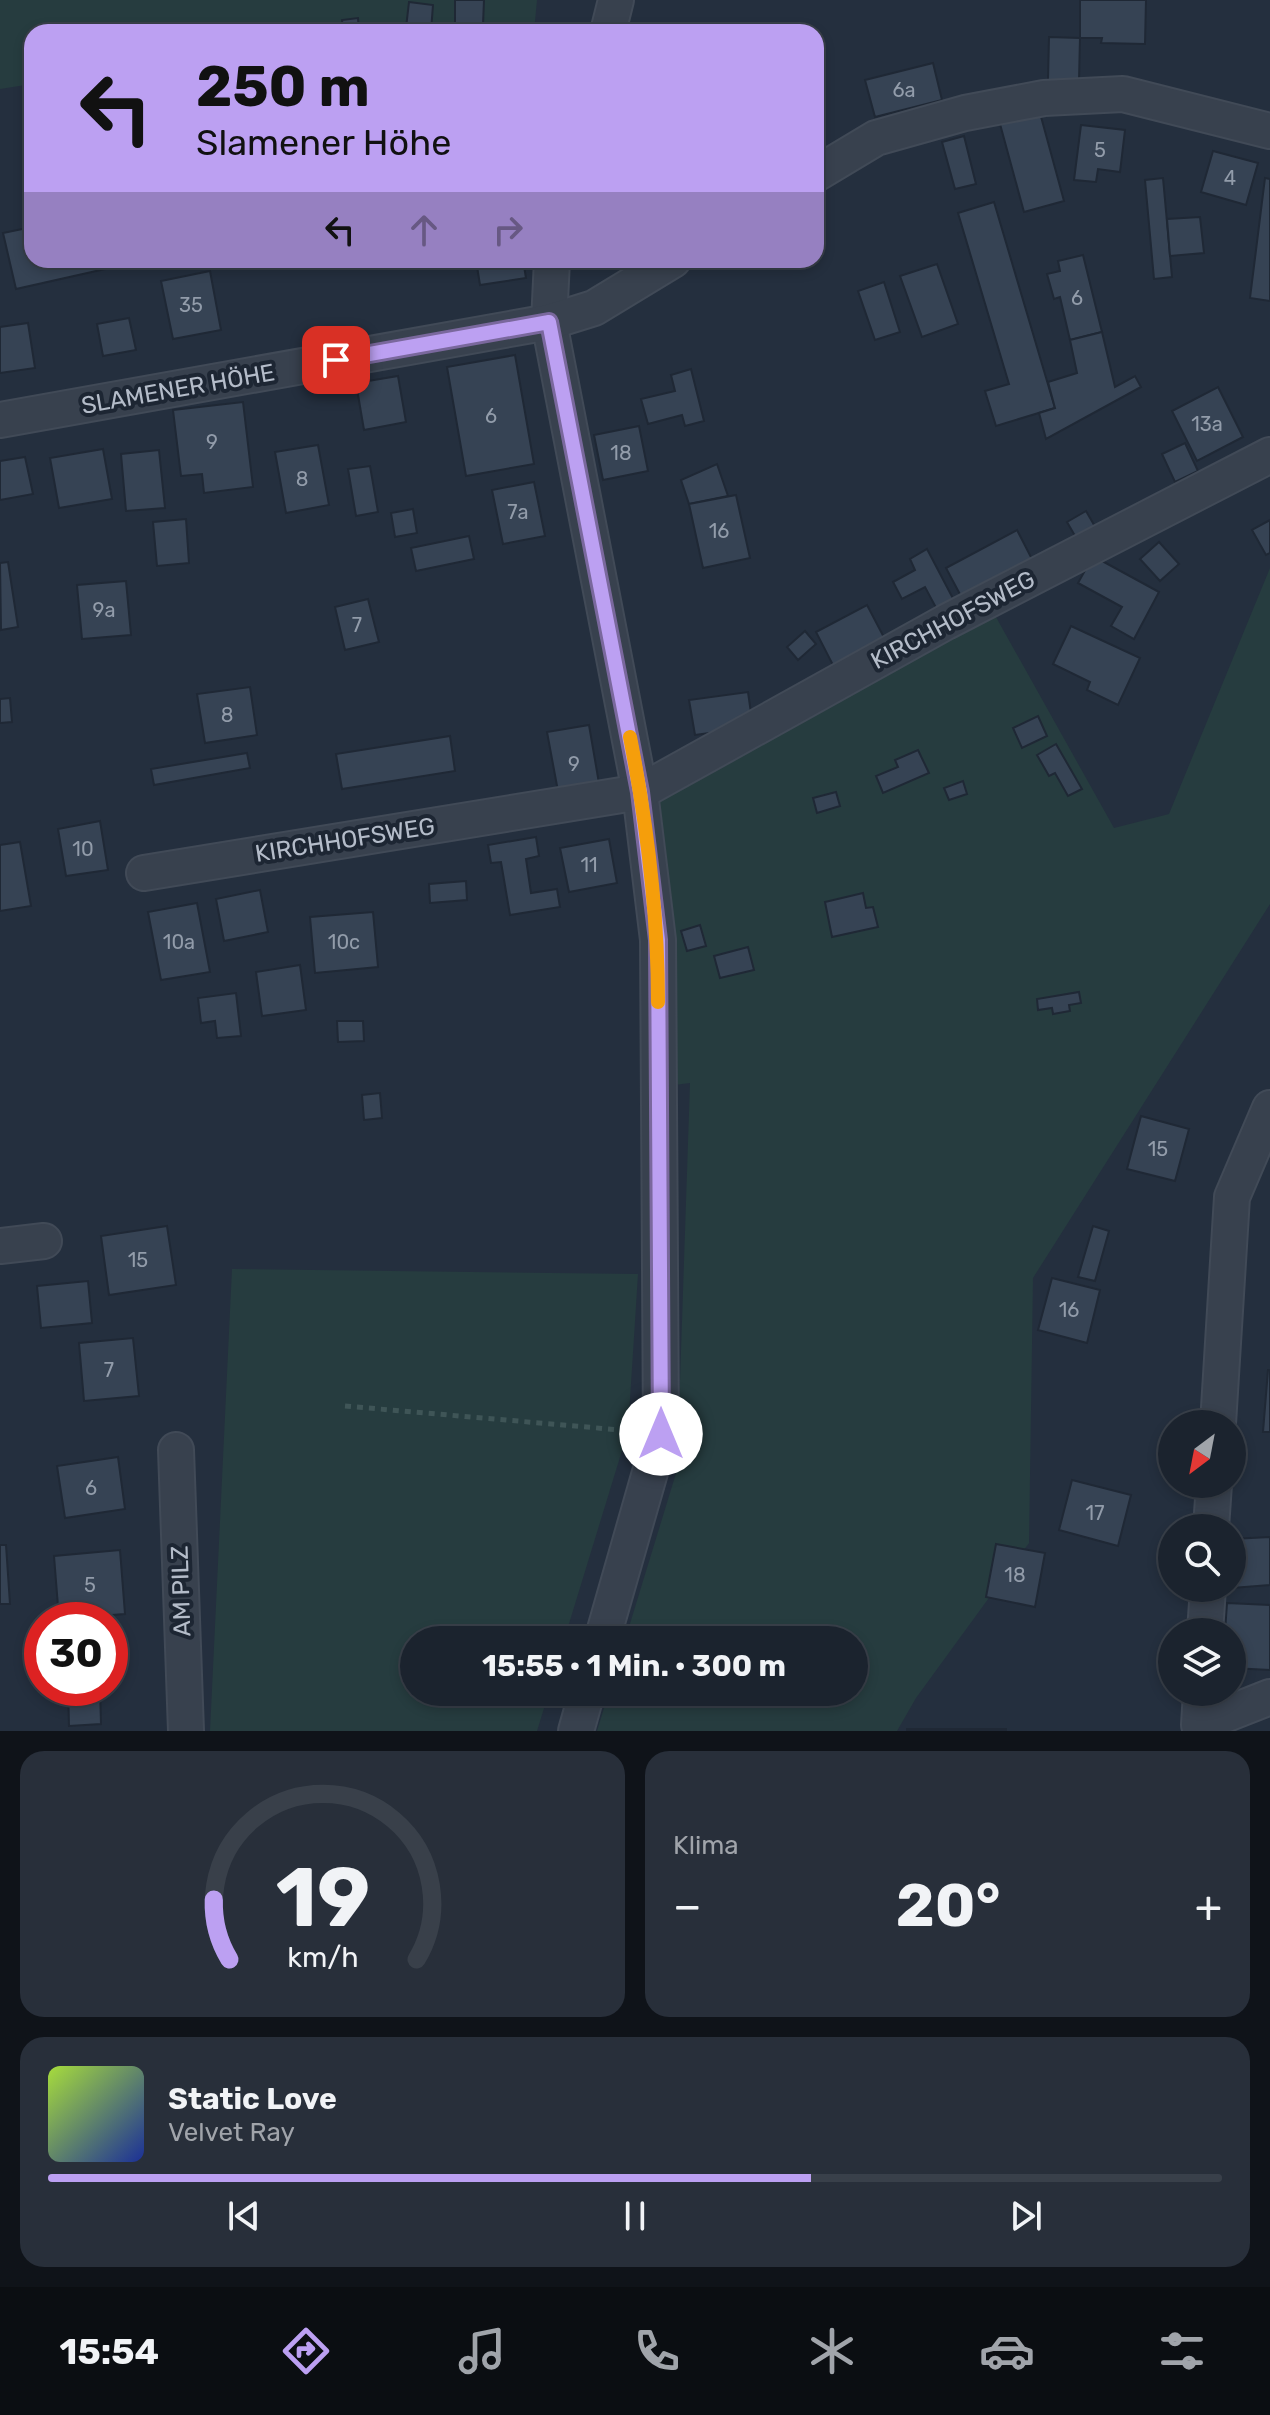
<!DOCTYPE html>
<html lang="de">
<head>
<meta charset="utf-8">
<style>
  :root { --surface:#1b232e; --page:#282f3a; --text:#f1f3f6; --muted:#a0a4aa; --line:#39404a; --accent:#bca0f2 }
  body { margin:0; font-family:Rubik,sans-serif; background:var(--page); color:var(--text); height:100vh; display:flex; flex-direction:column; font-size:30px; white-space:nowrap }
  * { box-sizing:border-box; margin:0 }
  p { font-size:26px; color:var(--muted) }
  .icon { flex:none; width:44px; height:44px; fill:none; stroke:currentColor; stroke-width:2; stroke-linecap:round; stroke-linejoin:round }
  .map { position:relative; height:1731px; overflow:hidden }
  .panel { display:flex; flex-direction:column; gap:20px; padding:20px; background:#0f1319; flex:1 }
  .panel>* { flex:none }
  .banner { position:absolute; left:24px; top:24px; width:800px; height:244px; border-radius:24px; box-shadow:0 4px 12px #0003,0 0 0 2px var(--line); background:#bca0f2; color:#111; overflow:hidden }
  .needle { width:52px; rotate:212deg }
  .controls { position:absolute; left:1158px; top:1410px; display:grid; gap:16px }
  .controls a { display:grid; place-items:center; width:88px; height:88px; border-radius:50%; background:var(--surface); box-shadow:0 4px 12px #0003,0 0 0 2px var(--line); font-size:40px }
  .speed { position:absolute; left:24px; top:1602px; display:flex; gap:16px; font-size:40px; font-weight:700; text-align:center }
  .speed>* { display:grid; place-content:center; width:104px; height:104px; border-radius:50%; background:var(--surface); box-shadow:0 4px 12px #0003,0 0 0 2px var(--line); line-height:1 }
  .speed .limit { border:12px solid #d22; background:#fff; color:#111 }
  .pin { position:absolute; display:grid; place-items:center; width:68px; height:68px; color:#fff; margin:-34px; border-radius:16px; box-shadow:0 4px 12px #0006 }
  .me { position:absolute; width:88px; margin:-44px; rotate:0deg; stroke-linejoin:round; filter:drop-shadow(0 0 6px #0008) }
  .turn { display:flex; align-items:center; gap:28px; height:168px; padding:0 40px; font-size:36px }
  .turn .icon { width:104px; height:104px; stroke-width:2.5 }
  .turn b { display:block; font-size:56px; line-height:68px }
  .lanes { display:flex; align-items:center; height:76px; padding:0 40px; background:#0003; justify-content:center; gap:40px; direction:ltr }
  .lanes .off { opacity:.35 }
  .big { font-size:60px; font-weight:700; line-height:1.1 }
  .panel .widget { flex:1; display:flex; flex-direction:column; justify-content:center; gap:12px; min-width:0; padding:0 28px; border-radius:24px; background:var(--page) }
  .panel .dial { align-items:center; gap:0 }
  .dial svg { height:208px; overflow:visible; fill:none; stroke:var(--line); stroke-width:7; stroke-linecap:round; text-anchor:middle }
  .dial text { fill:var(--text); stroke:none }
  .song { display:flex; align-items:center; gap:24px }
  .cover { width:96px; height:96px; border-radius:12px; background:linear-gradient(135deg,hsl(80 70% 55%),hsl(230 70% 35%)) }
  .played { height:8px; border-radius:4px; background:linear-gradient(90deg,var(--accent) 65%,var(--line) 65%) }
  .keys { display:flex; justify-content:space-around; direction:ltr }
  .heat { display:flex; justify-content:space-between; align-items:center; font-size:44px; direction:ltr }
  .panel .tiles { flex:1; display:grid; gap:20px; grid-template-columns:1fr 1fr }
  .widget:last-child { grid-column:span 2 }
  .trip { position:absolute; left:400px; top:1626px; width:468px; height:80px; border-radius:40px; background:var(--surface); box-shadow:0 4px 12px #0003,0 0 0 2px var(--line); font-weight:700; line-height:80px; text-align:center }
  .tabs { display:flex; height:128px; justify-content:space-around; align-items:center; background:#0b0e12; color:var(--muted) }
  .tabs .icon { width:56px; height:56px }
  .tabs .current { color:var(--accent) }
  .tabs b { font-size:36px; color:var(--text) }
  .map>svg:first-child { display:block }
</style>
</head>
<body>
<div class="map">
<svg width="1270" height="1731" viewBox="0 0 1270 1731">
  <rect width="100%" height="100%" fill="#242f3e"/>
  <g fill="#263c3f">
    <polygon points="0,0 537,0 534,32 32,32 32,84 0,89"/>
    <polygon points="1270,568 1270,904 1033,1278 1029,1543 916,1698 897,1731 597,1731 609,1692 854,1692 854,1640 625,1640 677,1470 690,1083 659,1087 640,792 987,601 1114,828 1169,814"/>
    <polygon points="232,1269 638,1274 628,1431 564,1640 414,1640 414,1692 549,1692 537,1731 210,1731"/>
  </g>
  <g fill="#364354" stroke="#1f2835" stroke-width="2">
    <polygon points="455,0 484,0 483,25 455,25"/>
    <polygon points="1080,0 1146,0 1145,44 1101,43 1102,38 1080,38"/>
    <polygon points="409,2 433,5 431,31 406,28"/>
    <polygon points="358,18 359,32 327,32 343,30 342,20"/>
    <polygon points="324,25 325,32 269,32 269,31"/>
    <polygon points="1049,37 1080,38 1079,81 1048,80"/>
    <polygon points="933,63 942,100 875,117 865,80"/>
    <polygon points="1040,113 1064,201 1024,212 1000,124"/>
    <polygon points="1081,125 1125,130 1120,172 1098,169 1096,182 1074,180"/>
    <polygon points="964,136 976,184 955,189 942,142"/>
    <polygon points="1213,151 1258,163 1246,205 1201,192"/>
    <polygon points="1163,178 1172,277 1154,279 1145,180"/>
    <polygon points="1265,178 1270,179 1270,301 1250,298"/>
    <polygon points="994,202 1055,408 996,426 985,391 1009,384 958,213"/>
    <polygon points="1200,217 1204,253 1170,256 1167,219"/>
    <polygon points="32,227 32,260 112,260 114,267 16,289 3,233"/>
    <polygon points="1083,255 1102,332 1070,340 1060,297 1054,299 1047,274 1060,271 1058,261"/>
    <polygon points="476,260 523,260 526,278 480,285"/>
    <polygon points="937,264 958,324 922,337 900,276"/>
    <polygon points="210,271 221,330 173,339 161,281"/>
    <polygon points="884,282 900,332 875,340 858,291"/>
    <polygon points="129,318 136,350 103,356 97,324"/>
    <polygon points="28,323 35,368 0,373 0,327"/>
    <polygon points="1102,332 1115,387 1135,376 1141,387 1046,439 1039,413 1055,408 1048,382 1077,373 1070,340"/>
    <polygon points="515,355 534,464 466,476 447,367"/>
    <polygon points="691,369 704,421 685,426 682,415 648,424 641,399 675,391 671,375"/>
    <polygon points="398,376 406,422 364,430 356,383"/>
    <polygon points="1218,387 1243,437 1197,461 1172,411"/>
    <polygon points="243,402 253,487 204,493 202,474 181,476 173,410"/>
    <polygon points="639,426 648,471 603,480 594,435"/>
    <polygon points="1185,443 1198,471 1175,482 1162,454"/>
    <polygon points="318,445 329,505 286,513 275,452"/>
    <polygon points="103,449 112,499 59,508 50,458"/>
    <polygon points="159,450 165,508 126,511 121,454"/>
    <polygon points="25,457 33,494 0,500 0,461"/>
    <polygon points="717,464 728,496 689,504 681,480"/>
    <polygon points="370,466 378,512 356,516 348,469"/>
    <polygon points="534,482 545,536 503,544 492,490"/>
    <polygon points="736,495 750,558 703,568 689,504"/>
    <polygon points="413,509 417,533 395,537 391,513"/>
    <polygon points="1086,511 1097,530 1078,541 1067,522"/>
    <polygon points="186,519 189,563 157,566 153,522"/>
    <polygon points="1270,520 1270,553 1266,555 1252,530"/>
    <polygon points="1017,530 1034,563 963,600 946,568"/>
    <polygon points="469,536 474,559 416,571 411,548"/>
    <polygon points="1159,542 1179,564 1160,581 1140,559"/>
    <polygon points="927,549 958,608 941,617 925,587 902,599 893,582 915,570 910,559"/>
    <polygon points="1093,556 1159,592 1134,639 1111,626 1122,607 1078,583"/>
    <polygon points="8,562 18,627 1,630 0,563"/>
    <polygon points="126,581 131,635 82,639 77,585"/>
    <polygon points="368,599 379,642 345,650 335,607"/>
    <polygon points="867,605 888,645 836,671 816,632"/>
    <polygon points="1071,626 1140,658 1118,705 1087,690 1090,682 1053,664"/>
    <polygon points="805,631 816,644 798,660 787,647"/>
    <polygon points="250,687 257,735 205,743 197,694"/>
    <polygon points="748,692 753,727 695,735 689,700"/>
    <polygon points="10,698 12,722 0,723 0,699"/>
    <polygon points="1038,716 1047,736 1022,748 1013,728"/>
    <polygon points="589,725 601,795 560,802 547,732"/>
    <polygon points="450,736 455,771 342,789 336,754"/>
    <polygon points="1056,744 1082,789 1068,796 1055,773 1049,776 1037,755"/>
    <polygon points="918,750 929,773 883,793 876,776 898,767 895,760"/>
    <polygon points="247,753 250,768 154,785 151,769"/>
    <polygon points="963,781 967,794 949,800 944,788"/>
    <polygon points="836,792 840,806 817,813 813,798"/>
    <polygon points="100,821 108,870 66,876 58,829"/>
    <polygon points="536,837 539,856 526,859 531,893 557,889 560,907 510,915 501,862 491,863 488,845"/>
    <polygon points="609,839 617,883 569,892 560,848"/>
    <polygon points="20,842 31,906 0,911 0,845"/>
    <polygon points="466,881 467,900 430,903 429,884"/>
    <polygon points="260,890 268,932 224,941 216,899"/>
    <polygon points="863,893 866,908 873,907 878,927 832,937 825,902"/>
    <polygon points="197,903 210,972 161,980 148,912"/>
    <polygon points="373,912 378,967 315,973 310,917"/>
    <polygon points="700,925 706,946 687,951 681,931"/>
    <polygon points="748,947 754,970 720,978 714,956"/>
    <polygon points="300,965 306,1010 262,1016 256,972"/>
    <polygon points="1079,992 1081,1003 1069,1005 1070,1011 1053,1014 1052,1008 1038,1010 1037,999"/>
    <polygon points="236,993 241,1036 217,1038 215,1021 201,1023 198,998"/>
    <polygon points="337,1021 363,1021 364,1041 338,1042"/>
    <polygon points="380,1093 382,1118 364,1120 362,1095"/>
    <polygon points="1141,1116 1189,1129 1175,1181 1127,1169"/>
    <polygon points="167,1226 176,1285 109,1295 101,1236"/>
    <polygon points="1093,1226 1109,1231 1095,1281 1078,1277"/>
    <polygon points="1052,1278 1100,1290 1087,1343 1038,1330"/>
    <polygon points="88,1281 92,1323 41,1328 37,1286"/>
    <polygon points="133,1338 139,1396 84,1401 79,1343"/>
    <polygon points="1268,1370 1270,1370 1270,1432 1263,1432"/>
    <polygon points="118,1457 125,1509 65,1518 57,1466"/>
    <polygon points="1072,1480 1131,1495 1118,1546 1059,1530"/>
    <polygon points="1270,1537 1270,1585 1232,1588 1232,1539"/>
    <polygon points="996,1544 1045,1553 1035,1607 986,1597"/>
    <polygon points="0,1545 6,1545 10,1604 0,1604"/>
    <polygon points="120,1550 125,1614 59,1619 54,1556"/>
    <polygon points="1227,1603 1270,1605 1270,1670 1232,1668 1232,1632 1225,1632"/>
    <polygon points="68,1688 100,1688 101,1724 69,1726"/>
    <rect x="907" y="1729" width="99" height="2"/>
  </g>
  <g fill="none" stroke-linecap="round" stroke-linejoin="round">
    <defs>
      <g id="minor">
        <polyline points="608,32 616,0"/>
        <polyline points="816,174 876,138 965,113 1044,98 1123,94 1270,131"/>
        <polyline points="552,260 549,322 640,792 658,940 661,1434 602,1640"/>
        <polyline points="0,420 549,322 594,308 673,260"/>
        <polyline points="144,873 640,792 946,622 1270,455"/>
        <polyline points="0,1246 44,1241"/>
        <polyline points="1218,1424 1232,1197 1270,1108"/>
        <polyline points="176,1450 186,1731"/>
        <polyline points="1211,1528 1214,1484"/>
        <polyline points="1205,1632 1208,1588"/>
        <polyline points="1201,1692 1199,1725 1270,1697"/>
        <polyline points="576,1731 587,1692"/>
      </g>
    </defs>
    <use href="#minor" stroke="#414a57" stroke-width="38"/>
    <polyline stroke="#3f5557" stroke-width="5" stroke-dasharray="6 6" stroke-linecap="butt" points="345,1406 632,1431"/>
    <use href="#minor" stroke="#38414e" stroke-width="34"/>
  </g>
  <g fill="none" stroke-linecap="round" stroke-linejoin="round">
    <defs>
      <polyline id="route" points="336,360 549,322 640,792 658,940 661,1434"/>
    </defs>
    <use href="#route" stroke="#7a689d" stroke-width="20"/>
    <use href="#route" stroke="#bca0f2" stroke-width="14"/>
    <path stroke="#f59e0b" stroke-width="14" d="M630,737C647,824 658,913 658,1002"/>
  </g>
  <g text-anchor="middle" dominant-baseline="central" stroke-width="8" stroke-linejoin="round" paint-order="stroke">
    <g font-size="20" fill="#929caa">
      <text x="904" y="90">6a</text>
      <text x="1100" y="150">5</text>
      <text x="1230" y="178">4</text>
      <text x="1077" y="298">6</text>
      <text x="191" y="305">35</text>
      <text x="491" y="416">6</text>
      <text x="1207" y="424">13a</text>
      <text x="212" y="442">9</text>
      <text x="621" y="453">18</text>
      <text x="302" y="479">8</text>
      <text x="518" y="512">7a</text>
      <text x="719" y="531">16</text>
      <text x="104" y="610">9a</text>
      <text x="357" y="625">7</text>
      <text x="227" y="715">8</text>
      <text x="574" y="764">9</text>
      <text x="83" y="849">10</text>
      <text x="589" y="865">11</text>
      <text x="179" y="942">10a</text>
      <text x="344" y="942">10c</text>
      <text x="1158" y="1149">15</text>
      <text x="138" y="1260">15</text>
      <text x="1069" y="1310">16</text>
      <text x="109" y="1370">7</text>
      <text x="91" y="1488">6</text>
      <text x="1095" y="1513">17</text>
      <text x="1015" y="1575">18</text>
      <text x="90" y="1585">5</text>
    </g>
    <g font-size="24" fill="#b4bcc9" stroke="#1d2633">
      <text transform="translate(178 389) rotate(-10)">SLAMENER HÖHE</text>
      <text transform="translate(953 620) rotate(-28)">KIRCHHOFSWEG</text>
      <text transform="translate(345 840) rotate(-9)">KIRCHHOFSWEG</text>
      <text transform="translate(181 1591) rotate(-92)">AM PILZ</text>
    </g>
  </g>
</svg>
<div class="controls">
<a><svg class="needle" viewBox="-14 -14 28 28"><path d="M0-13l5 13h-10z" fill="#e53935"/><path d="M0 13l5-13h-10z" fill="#a0a4aa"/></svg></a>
<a><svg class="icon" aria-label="search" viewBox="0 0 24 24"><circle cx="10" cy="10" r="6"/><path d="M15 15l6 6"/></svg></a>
<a><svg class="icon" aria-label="layers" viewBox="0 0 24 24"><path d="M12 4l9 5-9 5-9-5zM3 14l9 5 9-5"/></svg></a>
</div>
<div class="speed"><div class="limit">30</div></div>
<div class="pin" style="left:336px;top:360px;background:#d93025"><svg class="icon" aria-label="arrive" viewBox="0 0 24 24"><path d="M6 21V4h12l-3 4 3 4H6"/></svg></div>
<svg class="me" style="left:661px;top:1434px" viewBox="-20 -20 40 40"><circle r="19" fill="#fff"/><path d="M0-13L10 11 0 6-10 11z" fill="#bca0f2"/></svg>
<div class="trip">15:55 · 1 Min. · 300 m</div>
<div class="banner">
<div class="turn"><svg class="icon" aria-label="left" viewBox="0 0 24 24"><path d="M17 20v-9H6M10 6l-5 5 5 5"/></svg><div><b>250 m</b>Slamener Höhe</div></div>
<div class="lanes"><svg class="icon" aria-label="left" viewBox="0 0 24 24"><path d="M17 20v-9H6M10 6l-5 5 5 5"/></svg><svg class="icon off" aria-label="ahead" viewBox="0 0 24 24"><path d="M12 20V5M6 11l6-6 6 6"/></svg><svg class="icon off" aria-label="right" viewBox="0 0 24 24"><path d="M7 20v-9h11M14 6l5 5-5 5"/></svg></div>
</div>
</div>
<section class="panel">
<div class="tiles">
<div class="widget dial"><svg viewBox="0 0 100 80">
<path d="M14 69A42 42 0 1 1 86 69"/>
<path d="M14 69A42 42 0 0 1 8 46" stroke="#bca0f2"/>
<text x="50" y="56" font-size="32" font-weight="700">19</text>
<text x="50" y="72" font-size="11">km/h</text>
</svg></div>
<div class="widget"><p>Klima</p>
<div class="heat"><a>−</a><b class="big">20°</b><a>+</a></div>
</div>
<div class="widget">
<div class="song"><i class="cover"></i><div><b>Static Love</b><p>Velvet Ray</p></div></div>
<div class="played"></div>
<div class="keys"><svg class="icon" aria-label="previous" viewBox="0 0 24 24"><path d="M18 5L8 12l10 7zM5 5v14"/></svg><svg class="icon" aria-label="pause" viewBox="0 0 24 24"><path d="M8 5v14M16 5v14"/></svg><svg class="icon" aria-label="next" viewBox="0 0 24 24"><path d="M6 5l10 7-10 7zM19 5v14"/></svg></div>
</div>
</div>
</section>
<nav class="tabs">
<b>15:54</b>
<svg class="icon current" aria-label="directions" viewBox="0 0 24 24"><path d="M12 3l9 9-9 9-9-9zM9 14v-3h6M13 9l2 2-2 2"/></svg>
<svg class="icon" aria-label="music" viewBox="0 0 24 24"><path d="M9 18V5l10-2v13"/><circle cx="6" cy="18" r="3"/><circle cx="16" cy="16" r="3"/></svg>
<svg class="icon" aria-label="phone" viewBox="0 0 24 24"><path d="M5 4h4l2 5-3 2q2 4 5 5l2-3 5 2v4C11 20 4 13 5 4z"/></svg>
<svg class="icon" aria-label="climate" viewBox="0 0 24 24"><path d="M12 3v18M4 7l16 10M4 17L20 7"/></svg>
<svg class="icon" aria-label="car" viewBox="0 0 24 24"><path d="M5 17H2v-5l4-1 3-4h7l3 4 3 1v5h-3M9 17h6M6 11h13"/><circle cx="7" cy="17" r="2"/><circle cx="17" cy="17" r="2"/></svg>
<svg class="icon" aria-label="filters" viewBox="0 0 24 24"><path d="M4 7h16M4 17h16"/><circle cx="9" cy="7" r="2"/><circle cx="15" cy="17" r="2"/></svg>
</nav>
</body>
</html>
